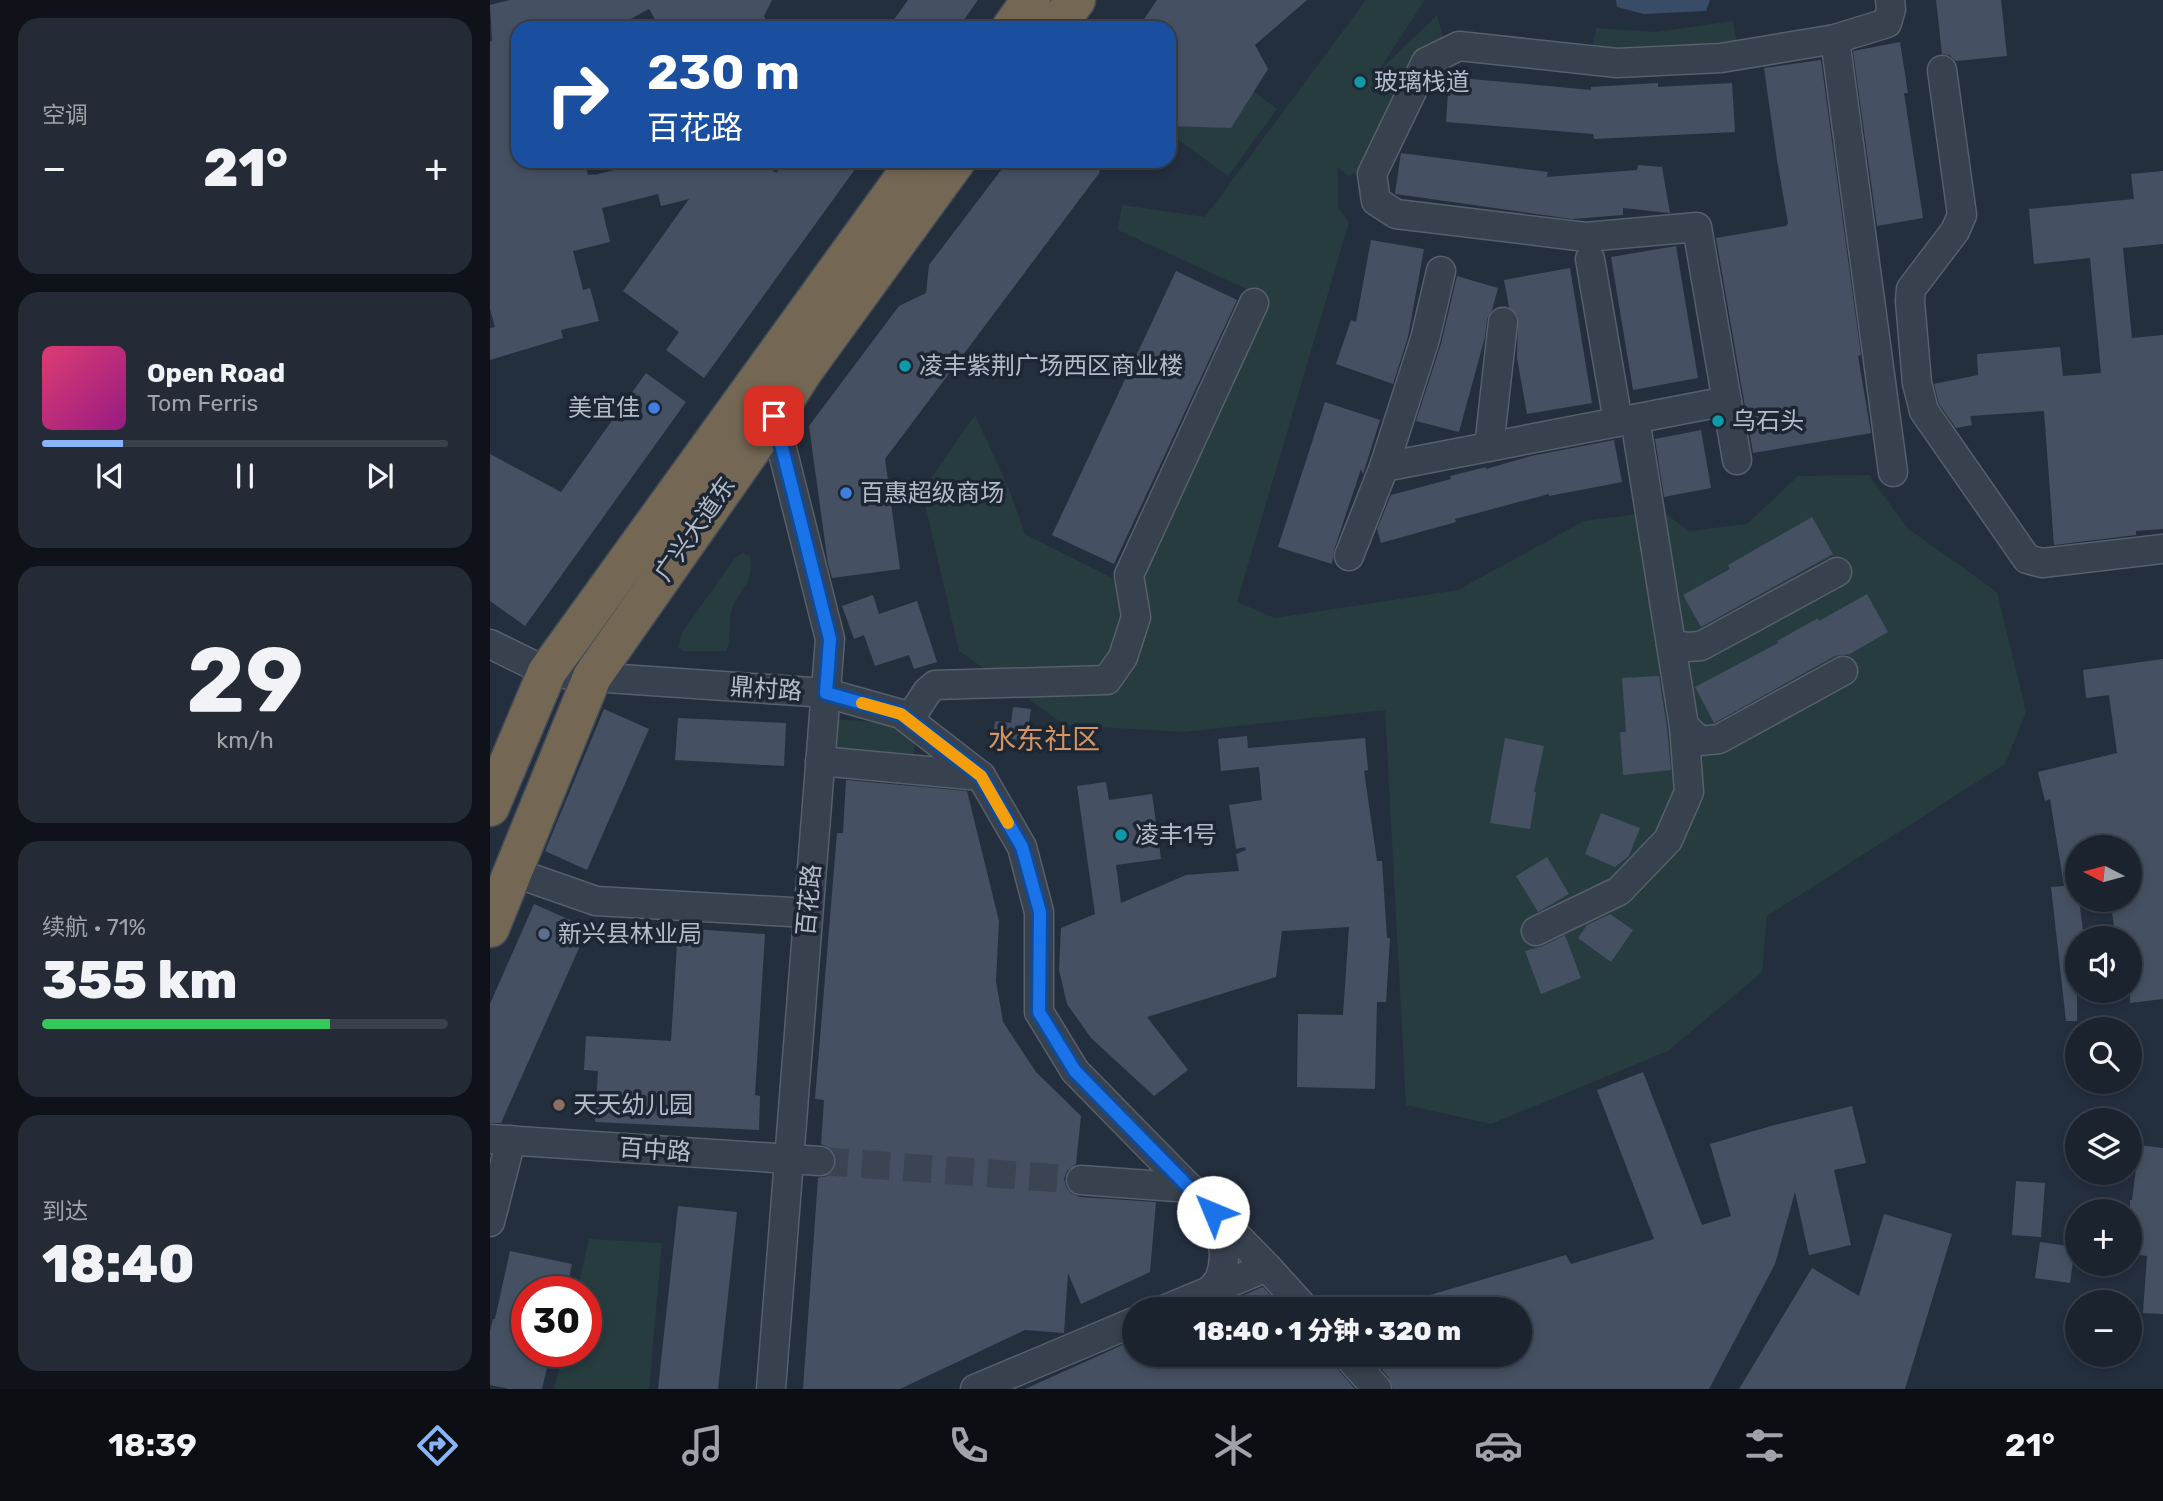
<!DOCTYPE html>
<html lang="zh">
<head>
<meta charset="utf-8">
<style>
  :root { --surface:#1b232e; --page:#242b36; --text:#f1f3f6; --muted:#a0a4aa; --line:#39404a; --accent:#8ab4f8 }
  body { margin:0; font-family:Rubik,"Noto Sans SC",sans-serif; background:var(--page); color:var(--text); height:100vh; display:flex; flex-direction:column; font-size:26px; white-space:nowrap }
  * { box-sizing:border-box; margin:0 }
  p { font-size:23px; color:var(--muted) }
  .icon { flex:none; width:38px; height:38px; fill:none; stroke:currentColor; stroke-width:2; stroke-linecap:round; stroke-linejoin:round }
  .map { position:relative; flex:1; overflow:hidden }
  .panel { display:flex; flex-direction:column; gap:18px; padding:18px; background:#0f1319; width:490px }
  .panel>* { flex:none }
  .banner { position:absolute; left:21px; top:21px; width:665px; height:147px; border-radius:21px; box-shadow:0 4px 10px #0003,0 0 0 2px var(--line); background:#1a4fa0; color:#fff; overflow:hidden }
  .needle { width:46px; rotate:276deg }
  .controls { position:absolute; left:1575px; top:835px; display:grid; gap:14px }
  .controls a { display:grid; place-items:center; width:77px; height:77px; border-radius:50%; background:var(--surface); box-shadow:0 4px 10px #0003,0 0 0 2px var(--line); font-size:35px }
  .speed { position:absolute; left:21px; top:1276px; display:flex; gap:14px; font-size:35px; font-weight:700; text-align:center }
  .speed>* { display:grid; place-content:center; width:91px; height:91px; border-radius:50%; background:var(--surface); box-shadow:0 4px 10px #0003,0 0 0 2px var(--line); line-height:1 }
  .speed .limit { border:10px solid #d22; background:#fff; color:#111 }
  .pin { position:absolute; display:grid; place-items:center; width:60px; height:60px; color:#fff; margin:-30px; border-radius:14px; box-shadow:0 4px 10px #0006 }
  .me { position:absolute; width:77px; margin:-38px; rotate:315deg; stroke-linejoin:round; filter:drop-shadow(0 0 5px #0008) }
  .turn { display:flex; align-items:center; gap:24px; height:147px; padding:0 21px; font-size:32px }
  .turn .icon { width:91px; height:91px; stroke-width:2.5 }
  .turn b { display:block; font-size:49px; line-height:60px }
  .big { font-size:52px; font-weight:800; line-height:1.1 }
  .panel .card { flex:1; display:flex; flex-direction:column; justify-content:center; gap:10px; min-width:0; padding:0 24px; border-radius:21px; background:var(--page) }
  .panel .dial { align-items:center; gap:0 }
  .dial b { font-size:91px; line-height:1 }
  .song { display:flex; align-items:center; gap:21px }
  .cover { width:84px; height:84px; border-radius:10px; background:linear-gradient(135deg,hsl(340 70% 55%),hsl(310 70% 35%)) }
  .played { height:7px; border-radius:4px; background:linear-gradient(90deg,var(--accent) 20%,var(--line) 20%) }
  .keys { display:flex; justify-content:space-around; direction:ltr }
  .heat { display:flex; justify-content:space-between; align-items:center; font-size:38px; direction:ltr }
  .charge { height:10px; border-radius:5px; background:linear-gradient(90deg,#34c759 71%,var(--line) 0) }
  .trip { position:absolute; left:632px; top:1297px; width:410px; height:70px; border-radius:35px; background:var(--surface); box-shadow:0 4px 10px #0003,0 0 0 2px var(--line); font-weight:800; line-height:70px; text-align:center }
  .tabs { display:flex; height:112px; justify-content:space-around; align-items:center; background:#0b0e12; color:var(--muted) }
  .tabs .icon { width:49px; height:49px }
  .tabs .current { color:var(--accent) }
  .tabs b { font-size:32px; color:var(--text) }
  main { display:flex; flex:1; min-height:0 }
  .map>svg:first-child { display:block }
</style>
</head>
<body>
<main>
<section class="panel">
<div class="card"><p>空调</p>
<div class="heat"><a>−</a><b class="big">21°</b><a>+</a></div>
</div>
<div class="card">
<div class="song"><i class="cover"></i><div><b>Open Road</b><p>Tom Ferris</p></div></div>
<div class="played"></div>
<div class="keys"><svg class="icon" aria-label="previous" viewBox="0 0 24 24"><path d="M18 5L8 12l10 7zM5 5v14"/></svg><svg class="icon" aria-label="pause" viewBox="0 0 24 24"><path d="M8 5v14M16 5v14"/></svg><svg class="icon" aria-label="next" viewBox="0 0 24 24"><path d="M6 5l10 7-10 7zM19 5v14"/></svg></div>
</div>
<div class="card dial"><b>29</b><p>km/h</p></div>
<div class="card"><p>续航 · 71%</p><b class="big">355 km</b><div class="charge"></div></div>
<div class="card"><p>到达</p><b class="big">18:40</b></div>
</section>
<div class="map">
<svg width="1673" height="1389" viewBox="0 0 1673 1389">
  <rect width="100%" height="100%" fill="#242f3e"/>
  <g fill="#263c3f">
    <polygon points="876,0 935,0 887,73 947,15 954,41 869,172 858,176 848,167 848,208 859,222 747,602 785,618 968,590 1094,521 1172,511 1199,531 1257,524 1308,476 1379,475 1417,528 1507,592 1536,712 1515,764 1277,916 1272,972 1178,1051 1001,1124 916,1105 895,710 693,732 575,725 469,651 432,491 485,415 519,489 535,534 641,588 778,299 628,230 632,205 715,217"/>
    <polygon points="1243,21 1247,44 1167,54 1102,49 1106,28 1166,32"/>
    <polygon points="715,56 787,109 738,176 679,133 679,106"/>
    <path d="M253,553L260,556C266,583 247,590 241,612C238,625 242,639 236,651H193L188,647L192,633L244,559Z"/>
    <polygon points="346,719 407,724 425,738 423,760 343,753"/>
    <polygon points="99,1239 172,1243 159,1389 64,1389 73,1351 96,1351 96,1292 87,1291"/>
  </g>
  <polygon fill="#394c67" points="1126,0 1220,0 1216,11 1154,14 1127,7"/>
  <g fill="#455162">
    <polygon points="20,0 282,0 274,16 280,28 170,28 159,9 124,28 28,28 28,161 95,161 98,175 104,174 104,175 161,161 269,161 286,173 295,161 371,161 214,378 176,350 189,332 133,291 199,199 171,206 168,194 112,208 120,242 83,251 93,290 100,288 109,321 71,330 73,338 0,360 0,328 5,327 0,309 0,42 2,41 0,5"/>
    <polygon points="418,0 488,0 468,28 398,28"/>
    <polygon points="667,0 817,0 765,45 778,69 741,128 679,126 679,28 648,28"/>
    <polygon points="1446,0 1511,0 1517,56 1466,61 1459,55 1452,54"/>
    <polygon points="1410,42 1418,93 1414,93 1433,218 1387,226 1363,51"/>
    <polygon points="1331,60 1371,355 1368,356 1381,433 1263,453 1226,238 1296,226 1298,223 1287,160 1274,68"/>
    <polygon points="959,77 1101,90 1101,87 1168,83 1168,87 1242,83 1245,132 1104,139 1103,134 956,122"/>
    <polygon points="911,153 1058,172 1057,177 1147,170 1148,165 1172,167 1180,213 1133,208 1133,215 1082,219 906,194 905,193"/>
    <polygon points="518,161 606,161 610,172 395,459 410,569 342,578 338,564 319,426 409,306 436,293 439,265"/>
    <polygon points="1673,171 1673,244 1633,248 1642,338 1673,335 1673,529 1646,531 1646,535 1564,545 1554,411 1480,416 1482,425 1466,428 1449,404 1444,384 1488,375 1487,354 1570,347 1573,376 1611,373 1600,258 1544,264 1539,209 1644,199 1641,174"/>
    <polygon points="881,240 934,249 918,337 903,384 846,364 861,320 866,322"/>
    <polygon points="1186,246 1208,378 1143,390 1121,257"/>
    <polygon points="1080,268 1102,403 1037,414 1027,358 1028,316 1019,307 1014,280"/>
    <polygon points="686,271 747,300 624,564 562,535"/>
    <polygon points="967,276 1008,288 1002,310 997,319 995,337 969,432 926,421 951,344"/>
    <polygon points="156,373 196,402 35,626 0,601 0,454 71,492"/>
    <polygon points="835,402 890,420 873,474 871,469 844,550 842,564 788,547"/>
    <polygon points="1211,430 1221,488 1174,497 1165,439"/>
    <polygon points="1124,440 1132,482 1059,496 1059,494 965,519 966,522 891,543 887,529 901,495 961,479 960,476 996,467 996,469 1041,456"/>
    <polygon points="1322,517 1343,554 1211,627 1193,595 1240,569 1238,565"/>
    <polygon points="1377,594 1398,632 1360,654 1345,656 1224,723 1205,687 1288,643 1287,641 1328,618 1329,621"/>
    <polygon points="383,595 389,614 427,601 447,662 424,669 419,655 385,666 374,635 364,639 352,606"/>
    <polygon points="1673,659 1673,999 1640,1003 1640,938 1626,938 1620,900 1640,900 1640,847 1587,847 1587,900 1589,900 1594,938 1587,938 1587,1021 1576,1021 1561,887 1574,886 1560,799 1555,801 1548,772 1627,753 1619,695 1596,698 1593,670"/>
    <polygon points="1169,676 1177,728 1181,770 1133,775 1130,732 1136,732 1132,678"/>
    <polygon points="523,707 541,709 536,741 503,736 505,721 521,723"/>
    <polygon points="114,709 159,729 97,870 55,851"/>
    <polygon points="188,718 296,723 294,766 185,760"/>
    <polygon points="757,736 758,748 875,738 878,770 874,771 887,861 892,861 897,938 900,938 896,1002 887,1002 885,1089 807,1087 808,1014 853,1015 859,927 792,931 786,977 657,1017 698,1070 664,1096 601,1038 577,1004 569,970 571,928 605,914 587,786 616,782 619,800 662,794 671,859 626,865 631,903 696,875 749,871 746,854 756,850 755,847 746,849 739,805 772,800 769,767 731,771 728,739"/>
    <polygon points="1015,738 1054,746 1044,792 1046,792 1040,829 1000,823"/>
    <polygon points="356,780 477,791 509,921 506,981 513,1022 546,1072 591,1116 586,1164 577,1171 574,1179 576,1187 581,1193 590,1197 666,1202 660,1272 591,1304 578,1273 574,1333 535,1330 410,1389 313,1389 328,1178 337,1176 343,1171 347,1161 345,1153 340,1148 331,1144 334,1100 325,1099 347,833 353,833"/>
    <polygon points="1111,813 1150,828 1139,856 1125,867 1095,854"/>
    <polygon points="1057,857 1079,894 1048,912 1026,876"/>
    <polygon points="44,904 98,928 11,1123 0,1123 0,1004"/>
    <polygon points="1120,914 1143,930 1121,962 1088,938 1097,925"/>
    <polygon points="188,928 275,934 265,1095 270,1096 269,1130 105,1122 108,1071 94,1070 96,1036 181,1041"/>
    <polygon points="1075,935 1091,978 1051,994 1035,951 1053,946"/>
    <polygon points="1153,1072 1212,1225 1241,1216 1220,1144 1281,1126 1362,1106 1376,1163 1344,1170 1361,1245 1319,1255 1305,1192 1285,1264 1219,1389 903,1389 899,1378 879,1354 1029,1354 1029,1309 907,1309 906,1305 1076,1255 1081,1264 1164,1239 1107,1090"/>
    <polygon points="1649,1145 1673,1148 1673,1314 1653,1313 1657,1256 1640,1254 1640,1200 1642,1200"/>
    <polygon points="1526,1181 1555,1183 1551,1237 1522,1235"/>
    <polygon points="188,1206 247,1212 228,1389 168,1389"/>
    <polygon points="1394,1214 1462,1234 1415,1389 1249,1389 1322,1268 1369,1296"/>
    <polygon points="1550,1242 1585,1247 1580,1283 1545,1278"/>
    <polygon points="20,1251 82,1264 76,1292 37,1292 37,1351 61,1351 52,1389 19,1389 0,1385 0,1331 3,1319 5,1319"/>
    <polygon points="773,1287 793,1309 775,1309 767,1299 755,1309 719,1309"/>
    <polygon points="637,1343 643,1358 650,1354 840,1354 844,1365 865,1389 535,1389"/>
  </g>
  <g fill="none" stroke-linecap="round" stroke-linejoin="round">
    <polyline stroke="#3a4453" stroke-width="28" stroke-dasharray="28 14" stroke-linecap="butt" points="330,1161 591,1180"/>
    <defs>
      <g id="minor">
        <polyline points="1345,39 1403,472"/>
        <polyline points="1452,70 1472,215 1465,231 1421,289 1420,301 1427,383 1434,411 1537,559 1552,563 1673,549"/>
        <polyline points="1100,259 1128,422"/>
        <polyline points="999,447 1013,322"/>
        <polyline points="1247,460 1207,227 1096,237 906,214 886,201 882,174 936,62 969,46 1127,63 1231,58 1345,39 1397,23 1401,9 1400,0"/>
        <polyline points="894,467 1237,401"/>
        <polyline points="859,556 894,467 935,339 951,271"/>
        <polyline points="0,644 57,672 102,677 336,693 411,714 491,776 532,847 549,912 549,1012 585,1071 777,1267 815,1309"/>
        <polyline points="1181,644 1197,647 1211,646 1347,572"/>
        <polyline points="419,720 437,692 445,685 617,680 633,657 646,617 639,575 764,303"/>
        <polyline points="1194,726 1210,741 1229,739 1353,671"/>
        <polyline points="330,761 491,776"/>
        <polyline points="23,872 106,901 318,913"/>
        <polyline points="1046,931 1129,891 1178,840 1199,792 1194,726 1145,419"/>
        <polyline points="0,1139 330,1161"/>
        <polyline points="591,1180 700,1188"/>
        <polyline points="0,1222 21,1140"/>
        <path d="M720,1291C723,1287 728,1282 730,1277C738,1257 732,1233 724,1215"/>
        <polyline points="676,1309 777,1267"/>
        <polyline points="856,1354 887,1389"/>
        <polyline points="281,1389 340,639 284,417"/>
        <polyline points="485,1389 644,1322"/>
      </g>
      <g id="highway">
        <polyline points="521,28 541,0"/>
        <polyline points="564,28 586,0"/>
        <polyline points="0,807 57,672 426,161"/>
        <polyline points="0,928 102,677 284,417 314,370 466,161"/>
      </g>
    </defs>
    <use href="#minor" stroke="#565f6c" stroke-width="31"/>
    <use href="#highway" stroke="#434c59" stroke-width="41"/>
    <use href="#minor" stroke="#38414e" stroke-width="28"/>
    <use href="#highway" stroke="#746855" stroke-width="38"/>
  </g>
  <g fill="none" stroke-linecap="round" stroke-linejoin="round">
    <defs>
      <polyline id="route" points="284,416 340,639 336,693 411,714 491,776 532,847 550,912 549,1012 585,1071 723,1212"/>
    </defs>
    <use href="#route" stroke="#114b97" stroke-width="18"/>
    <use href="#route" stroke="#1a73e8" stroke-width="12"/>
    <polyline stroke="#f59e0b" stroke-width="12" points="372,703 411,714 491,776 518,823"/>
  </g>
  <g fill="#0f9aa8" stroke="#1d2633" stroke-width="2.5">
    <circle cx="870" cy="82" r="7"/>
    <circle cx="415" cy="366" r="7"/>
    <circle cx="1228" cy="421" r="7"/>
    <circle cx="631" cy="835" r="7"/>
  </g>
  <g fill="#3f7fe0" stroke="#1d2633" stroke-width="2.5">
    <circle cx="164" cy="408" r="7"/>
    <circle cx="356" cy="493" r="7"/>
  </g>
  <circle fill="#5c6f8a" stroke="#1d2633" stroke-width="2.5" cx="54" cy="934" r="7"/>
  <circle fill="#8d6e63" stroke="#1d2633" stroke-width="2.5" cx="69" cy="1105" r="7"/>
  <g text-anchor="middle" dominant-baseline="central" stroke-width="7" stroke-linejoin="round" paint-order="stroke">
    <g font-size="24" fill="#b4bcc9" stroke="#1d2633" text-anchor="start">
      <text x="884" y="82">玻璃栈道</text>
      <text x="429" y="366">凌丰紫荆广场西区商业楼</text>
      <text x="150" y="408" text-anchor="end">美宜佳</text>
      <text x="1242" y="421">乌石头</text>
      <text x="370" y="493">百惠超级商场</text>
      <text x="645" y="835">凌丰1号</text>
      <text x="68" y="934">新兴县林业局</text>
      <text x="83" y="1105">天天幼儿园</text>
    </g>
    <g font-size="24" fill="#b4bcc9" stroke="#1d2633">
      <text transform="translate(205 529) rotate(-55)">广兴大道东</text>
      <text transform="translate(276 689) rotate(4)">鼎村路</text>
      <text transform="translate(319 900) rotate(-85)">百花路</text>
      <text transform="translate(165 1150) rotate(4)">百中路</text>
    </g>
    <g font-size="28" fill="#d59563" stroke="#1d2633">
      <text x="554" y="739">水东社区</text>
    </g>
  </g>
</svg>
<div class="controls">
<a><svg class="needle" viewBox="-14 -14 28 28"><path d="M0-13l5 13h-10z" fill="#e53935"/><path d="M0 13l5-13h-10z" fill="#a0a4aa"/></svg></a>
<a><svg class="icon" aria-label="sound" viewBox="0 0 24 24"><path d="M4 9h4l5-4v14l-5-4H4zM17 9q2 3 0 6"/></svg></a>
<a><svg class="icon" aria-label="search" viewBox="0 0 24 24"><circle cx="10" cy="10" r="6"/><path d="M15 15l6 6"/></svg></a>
<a><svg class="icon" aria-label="layers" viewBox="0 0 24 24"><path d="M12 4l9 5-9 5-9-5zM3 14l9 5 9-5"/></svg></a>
<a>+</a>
<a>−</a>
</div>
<div class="speed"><div class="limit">30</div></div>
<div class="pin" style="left:284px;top:416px;background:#d93025"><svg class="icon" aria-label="arrive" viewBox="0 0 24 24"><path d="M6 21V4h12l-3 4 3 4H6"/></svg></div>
<svg class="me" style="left:723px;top:1212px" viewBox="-20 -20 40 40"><circle r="19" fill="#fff"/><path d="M0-13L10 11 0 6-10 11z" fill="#1a73e8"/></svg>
<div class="trip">18:40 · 1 分钟 · 320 m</div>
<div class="banner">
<div class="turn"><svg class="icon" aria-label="right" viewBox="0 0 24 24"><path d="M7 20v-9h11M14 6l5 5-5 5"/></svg><div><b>230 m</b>百花路</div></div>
</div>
</div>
</main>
<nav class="tabs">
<b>18:39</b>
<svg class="icon current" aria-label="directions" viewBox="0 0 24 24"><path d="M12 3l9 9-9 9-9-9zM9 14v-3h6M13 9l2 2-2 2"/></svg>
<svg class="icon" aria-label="music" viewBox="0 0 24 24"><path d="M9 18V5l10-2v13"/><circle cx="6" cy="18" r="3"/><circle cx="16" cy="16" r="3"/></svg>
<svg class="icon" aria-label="phone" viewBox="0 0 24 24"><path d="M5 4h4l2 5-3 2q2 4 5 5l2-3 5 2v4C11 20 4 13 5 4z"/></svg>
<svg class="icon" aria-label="climate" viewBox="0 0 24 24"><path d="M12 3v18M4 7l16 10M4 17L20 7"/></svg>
<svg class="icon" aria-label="car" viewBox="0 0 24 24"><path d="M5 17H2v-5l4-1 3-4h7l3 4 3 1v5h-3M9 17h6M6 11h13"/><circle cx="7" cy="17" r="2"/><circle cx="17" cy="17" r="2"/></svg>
<svg class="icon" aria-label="filters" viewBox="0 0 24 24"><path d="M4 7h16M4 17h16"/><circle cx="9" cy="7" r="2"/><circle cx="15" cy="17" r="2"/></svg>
<b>21°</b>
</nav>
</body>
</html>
